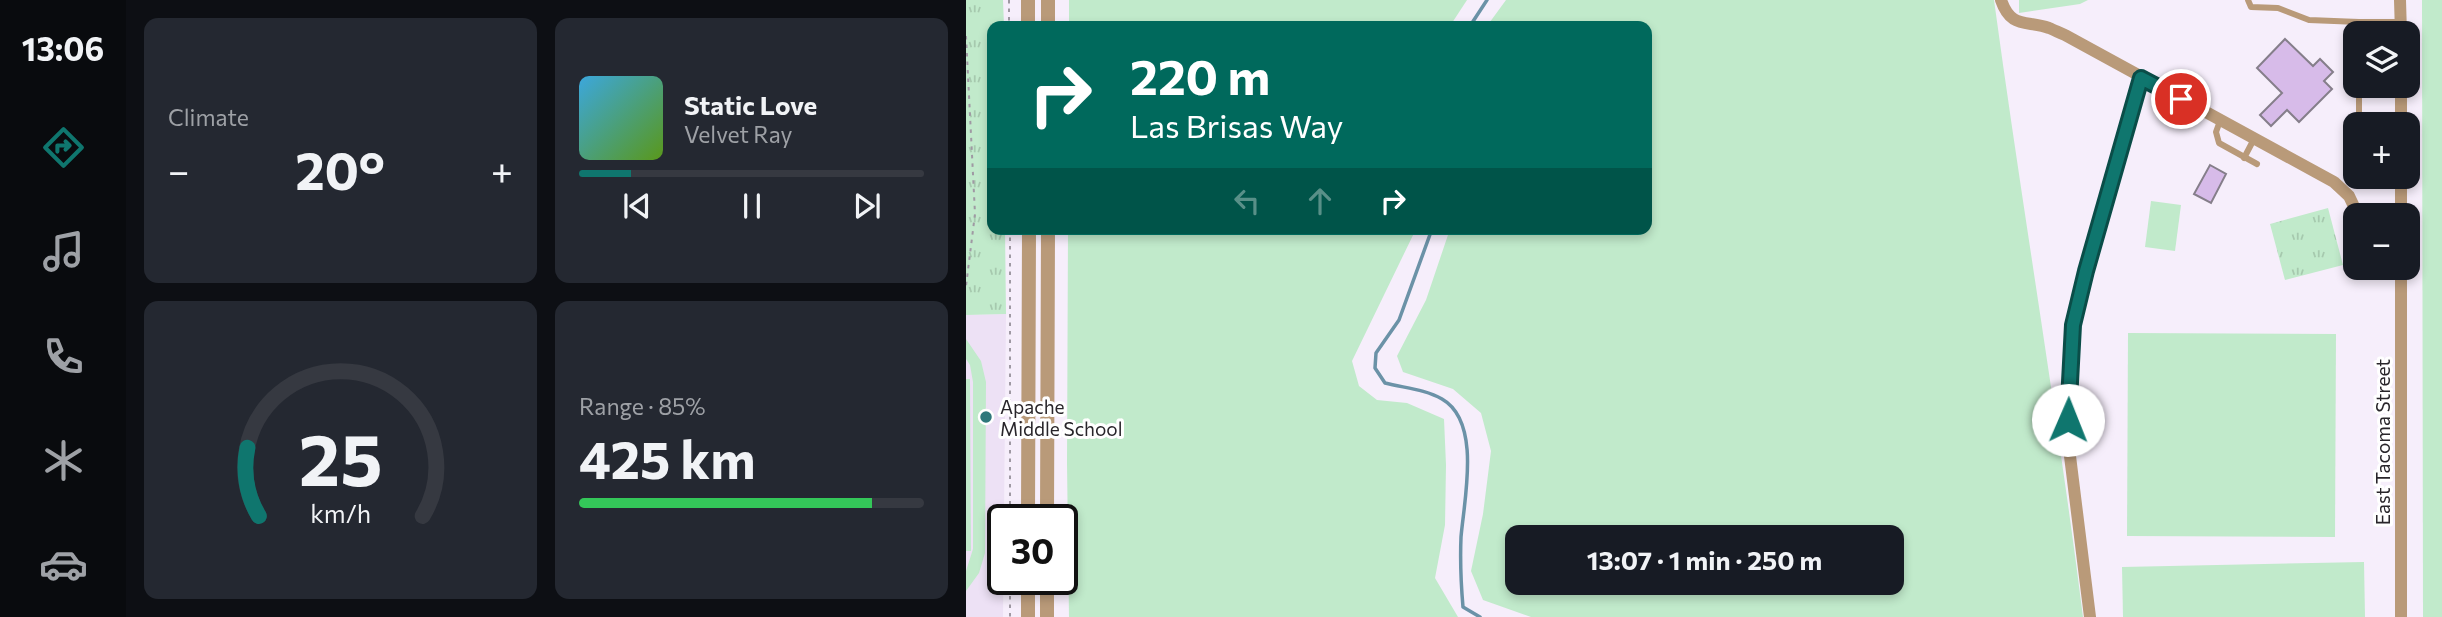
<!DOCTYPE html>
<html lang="en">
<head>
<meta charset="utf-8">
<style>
  :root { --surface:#171b24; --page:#242831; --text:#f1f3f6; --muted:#9ea1a6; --line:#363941; --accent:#0f766e }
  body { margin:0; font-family:Commissioner,sans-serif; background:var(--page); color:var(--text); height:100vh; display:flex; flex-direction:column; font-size:26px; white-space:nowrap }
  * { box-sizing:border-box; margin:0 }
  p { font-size:23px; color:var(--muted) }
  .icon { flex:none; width:38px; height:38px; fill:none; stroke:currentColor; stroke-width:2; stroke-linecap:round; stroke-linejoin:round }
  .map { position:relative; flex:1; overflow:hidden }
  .details { display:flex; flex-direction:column; gap:18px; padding:18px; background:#0d0f14; width:840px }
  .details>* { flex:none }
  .guide { position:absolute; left:21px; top:21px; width:665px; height:214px; border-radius:14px; box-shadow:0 4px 10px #0003; background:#00695c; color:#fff; overflow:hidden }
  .fabs { position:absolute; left:1377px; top:21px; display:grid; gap:14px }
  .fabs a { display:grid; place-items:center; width:77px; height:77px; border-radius:14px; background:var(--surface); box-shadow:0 4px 10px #0003; font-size:35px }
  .speed { position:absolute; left:21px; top:504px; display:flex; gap:14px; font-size:35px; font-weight:700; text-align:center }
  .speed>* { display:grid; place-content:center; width:91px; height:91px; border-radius:50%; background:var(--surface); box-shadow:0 4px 10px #0003; line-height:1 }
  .speed .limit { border:4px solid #111; border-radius:10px; background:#fff; color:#111 }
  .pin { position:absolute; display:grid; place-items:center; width:60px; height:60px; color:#fff; margin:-30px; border:4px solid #fff; border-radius:50%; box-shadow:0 2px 7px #0007 }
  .me { position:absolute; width:77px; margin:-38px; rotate:1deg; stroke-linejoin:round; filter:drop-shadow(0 0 5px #0008) }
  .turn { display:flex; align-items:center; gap:24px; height:147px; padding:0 28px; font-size:32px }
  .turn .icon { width:91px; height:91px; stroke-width:2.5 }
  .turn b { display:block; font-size:49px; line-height:60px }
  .lanes { display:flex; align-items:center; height:66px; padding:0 28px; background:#0003; justify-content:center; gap:35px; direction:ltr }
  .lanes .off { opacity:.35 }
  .big { font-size:52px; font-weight:700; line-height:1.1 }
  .details .card { flex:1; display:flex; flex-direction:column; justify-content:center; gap:10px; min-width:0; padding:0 24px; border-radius:14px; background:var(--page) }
  .details .dial { align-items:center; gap:0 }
  .dial svg { height:182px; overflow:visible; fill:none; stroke:var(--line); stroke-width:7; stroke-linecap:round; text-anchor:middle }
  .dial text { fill:var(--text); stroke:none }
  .song { display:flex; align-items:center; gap:21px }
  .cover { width:84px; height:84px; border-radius:10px; background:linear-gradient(135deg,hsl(200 70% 55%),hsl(90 70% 35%)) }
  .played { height:7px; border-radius:4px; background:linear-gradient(90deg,var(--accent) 15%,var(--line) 15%) }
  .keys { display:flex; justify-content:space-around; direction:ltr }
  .heat { display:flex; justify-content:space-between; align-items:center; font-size:38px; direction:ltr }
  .charge { height:10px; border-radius:5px; background:linear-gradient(90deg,#34c759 85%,var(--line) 0) }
  .details .tiles { flex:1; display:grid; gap:18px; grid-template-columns:repeat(2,1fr) }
  .trip { position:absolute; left:539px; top:525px; width:399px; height:70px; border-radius:14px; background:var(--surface); box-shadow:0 4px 10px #0003; font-weight:700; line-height:70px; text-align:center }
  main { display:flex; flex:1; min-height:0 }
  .dock { display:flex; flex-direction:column; width:126px; justify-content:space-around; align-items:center; background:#090b0e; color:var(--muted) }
  .dock .icon { width:49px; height:49px }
  .dock .on { color:var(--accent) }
  .dock b { font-size:32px; color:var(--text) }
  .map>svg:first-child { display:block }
</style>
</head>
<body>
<main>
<nav class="dock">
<b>13:06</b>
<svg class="icon on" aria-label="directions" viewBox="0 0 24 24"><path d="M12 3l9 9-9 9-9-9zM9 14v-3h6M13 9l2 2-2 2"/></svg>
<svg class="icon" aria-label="music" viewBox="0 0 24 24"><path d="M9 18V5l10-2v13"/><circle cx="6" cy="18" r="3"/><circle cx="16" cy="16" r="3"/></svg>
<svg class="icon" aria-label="phone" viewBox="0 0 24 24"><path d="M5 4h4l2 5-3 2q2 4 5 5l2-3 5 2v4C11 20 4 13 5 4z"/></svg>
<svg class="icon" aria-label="climate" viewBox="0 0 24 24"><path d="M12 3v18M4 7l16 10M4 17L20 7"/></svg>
<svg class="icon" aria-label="car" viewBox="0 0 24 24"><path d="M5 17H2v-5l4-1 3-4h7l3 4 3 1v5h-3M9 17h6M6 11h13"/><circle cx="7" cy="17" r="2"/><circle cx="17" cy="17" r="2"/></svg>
</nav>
<section class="details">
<div class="tiles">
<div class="card"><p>Climate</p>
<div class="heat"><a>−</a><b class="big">20°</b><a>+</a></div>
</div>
<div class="card">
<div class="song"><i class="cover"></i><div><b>Static Love</b><p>Velvet Ray</p></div></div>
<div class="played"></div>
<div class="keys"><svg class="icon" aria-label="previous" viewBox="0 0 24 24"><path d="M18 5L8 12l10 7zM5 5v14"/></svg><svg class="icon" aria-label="pause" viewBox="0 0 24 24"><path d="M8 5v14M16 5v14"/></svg><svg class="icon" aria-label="next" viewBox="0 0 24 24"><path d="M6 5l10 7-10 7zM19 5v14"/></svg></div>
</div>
<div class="card dial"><svg viewBox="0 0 100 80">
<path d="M14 69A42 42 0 1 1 86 69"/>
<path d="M14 69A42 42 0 0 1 9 39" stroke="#0f766e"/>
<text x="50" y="56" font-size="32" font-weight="700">25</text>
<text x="50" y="72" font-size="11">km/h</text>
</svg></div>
<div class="card"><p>Range · 85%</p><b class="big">425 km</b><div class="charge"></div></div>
</div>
</section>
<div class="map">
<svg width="1476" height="617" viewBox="0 0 1476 617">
  <defs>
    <pattern id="park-tufts" width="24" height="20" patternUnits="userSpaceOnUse" patternTransform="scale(1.75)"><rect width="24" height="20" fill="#c1eacb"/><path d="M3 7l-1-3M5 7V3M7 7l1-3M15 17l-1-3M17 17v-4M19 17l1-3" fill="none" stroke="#a6c9ae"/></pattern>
  </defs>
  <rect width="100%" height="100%" fill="#f6eefb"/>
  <polygon fill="#ede1f5" points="40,314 37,617 0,617 0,315"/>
  <g fill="#c1eacb" fill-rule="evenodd">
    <polygon points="103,0 501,0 484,26 103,26"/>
    <path d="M540,0H1028C1056,206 1091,411 1117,617H565L517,600L505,571L517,514L525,451L515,413L487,389L437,372L431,356L460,300L484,229H681V26H521ZM551,537H926V583H551Z"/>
    <polygon points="1053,0 1122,0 1114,4 1053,13"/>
    <polygon points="1456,0 1476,0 1476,617 1457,617"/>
    <polygon points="1185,201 1215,205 1209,251 1179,247"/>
    <polygon points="102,229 450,229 386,361 393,386 411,400 441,403 478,419 480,465 479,525 469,578 492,617 103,617 101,463"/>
    <polygon points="1162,333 1370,334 1369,537 1161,536"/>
    <polygon points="0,339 15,361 20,382 19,553 13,573 0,591 0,571 7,549 7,382 4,365 0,359"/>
    <polygon points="0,379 4,379 5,551 0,551"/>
    <polygon points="1398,562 1399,617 1157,617 1156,567"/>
  </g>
  <g fill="url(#park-tufts)">
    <polygon points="0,0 37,0 38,26 26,26 26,229 39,229 40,314 0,315"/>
    <polygon points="1362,208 1377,265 1319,280 1304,224"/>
  </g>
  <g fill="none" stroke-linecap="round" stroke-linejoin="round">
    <g stroke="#6b92a7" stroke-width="3.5">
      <polyline points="504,26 521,0"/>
      <path d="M466,229L433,320L410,353L409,368L419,383C438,388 459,389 476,399C516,422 498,500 495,537C494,561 495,584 497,607L514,617"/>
    </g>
  </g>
  <g fill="#d7bbe9" stroke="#857e8a" stroke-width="2">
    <polygon points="1319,39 1347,66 1354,59 1367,72 1358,81 1366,89 1333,122 1321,110 1305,126 1294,115 1316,93 1291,68"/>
    <polygon points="1244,165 1260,174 1245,203 1228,194"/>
  </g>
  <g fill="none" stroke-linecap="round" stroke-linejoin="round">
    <g stroke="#9f99a3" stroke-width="2" stroke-dasharray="3.5 5" stroke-linecap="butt">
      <polyline points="43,0 43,26"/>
      <polyline points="0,36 9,214 0,286"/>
      <polyline points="44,229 44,520"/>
      <polyline points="44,579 44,617"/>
    </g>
    <g stroke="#b99a79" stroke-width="6">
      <polyline points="1282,0 1285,7 1312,8 1343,20 1393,22"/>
      <polyline points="1393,33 1393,22 1435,22"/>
      <polyline points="1393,86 1393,118 1401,124"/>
      <polyline points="1254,121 1250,132 1253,143 1291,164"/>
      <polyline points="1278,158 1288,139"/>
    </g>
    <g stroke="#b99a79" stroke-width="12">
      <path d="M1035,0C1045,29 1060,20 1083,28C1088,30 1094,33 1099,35L1368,182L1383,196L1392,215"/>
      <polyline points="1434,0 1435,33"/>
      <polyline points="1435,86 1435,124"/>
      <polyline points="1435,215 1435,177"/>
      <polyline points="1435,268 1435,617"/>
      <polyline points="1124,617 1102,440 1103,380 1107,325 1120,271 1175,78"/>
    </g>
    <g stroke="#b99a79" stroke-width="14">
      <polyline points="62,0 62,26"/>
      <polyline points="82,26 82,0"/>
      <polyline points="62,520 63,229"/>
      <polyline points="81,520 82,229"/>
      <polyline points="62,617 62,579"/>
      <polyline points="81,617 81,579"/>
    </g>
  </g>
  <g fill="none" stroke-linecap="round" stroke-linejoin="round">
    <defs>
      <polyline id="route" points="1102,420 1107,325 1120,271 1175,78 1215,99"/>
    </defs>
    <use href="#route" stroke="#0a4d48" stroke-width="18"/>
    <use href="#route" stroke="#0f766e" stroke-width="12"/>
  </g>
  <circle fill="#2e787b" stroke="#fff" stroke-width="2.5" cx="20" cy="417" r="7"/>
  <g text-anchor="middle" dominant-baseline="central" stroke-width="6" stroke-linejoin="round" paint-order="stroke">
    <g font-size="19" fill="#28252a" stroke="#fff" text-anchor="start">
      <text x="34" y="406">Apache<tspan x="34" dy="22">Middle School</tspan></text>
    </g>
    <g font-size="19" fill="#28252a" stroke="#fff">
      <text transform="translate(1416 442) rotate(-90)">East Tacoma Street</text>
    </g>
  </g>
</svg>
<div class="fabs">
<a><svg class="icon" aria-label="layers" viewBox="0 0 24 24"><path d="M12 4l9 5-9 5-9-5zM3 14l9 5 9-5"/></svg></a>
<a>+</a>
<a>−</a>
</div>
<div class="speed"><div class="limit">30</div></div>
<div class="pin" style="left:1215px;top:99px;background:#d93025"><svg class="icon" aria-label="arrive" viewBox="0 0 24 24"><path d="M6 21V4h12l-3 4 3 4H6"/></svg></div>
<svg class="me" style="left:1102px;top:420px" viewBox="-20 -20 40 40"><circle r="19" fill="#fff"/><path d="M0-13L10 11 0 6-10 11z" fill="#0f766e"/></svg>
<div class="trip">13:07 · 1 min · 250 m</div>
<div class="guide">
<div class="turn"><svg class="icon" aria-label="right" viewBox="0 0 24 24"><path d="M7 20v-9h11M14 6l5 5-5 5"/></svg><div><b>220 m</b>Las Brisas Way</div></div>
<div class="lanes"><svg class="icon off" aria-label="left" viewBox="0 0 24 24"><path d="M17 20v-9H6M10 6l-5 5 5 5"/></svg><svg class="icon off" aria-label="ahead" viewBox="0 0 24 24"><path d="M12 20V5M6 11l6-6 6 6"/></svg><svg class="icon" aria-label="right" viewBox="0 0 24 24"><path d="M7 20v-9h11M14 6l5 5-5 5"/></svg></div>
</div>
</div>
</main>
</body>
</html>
